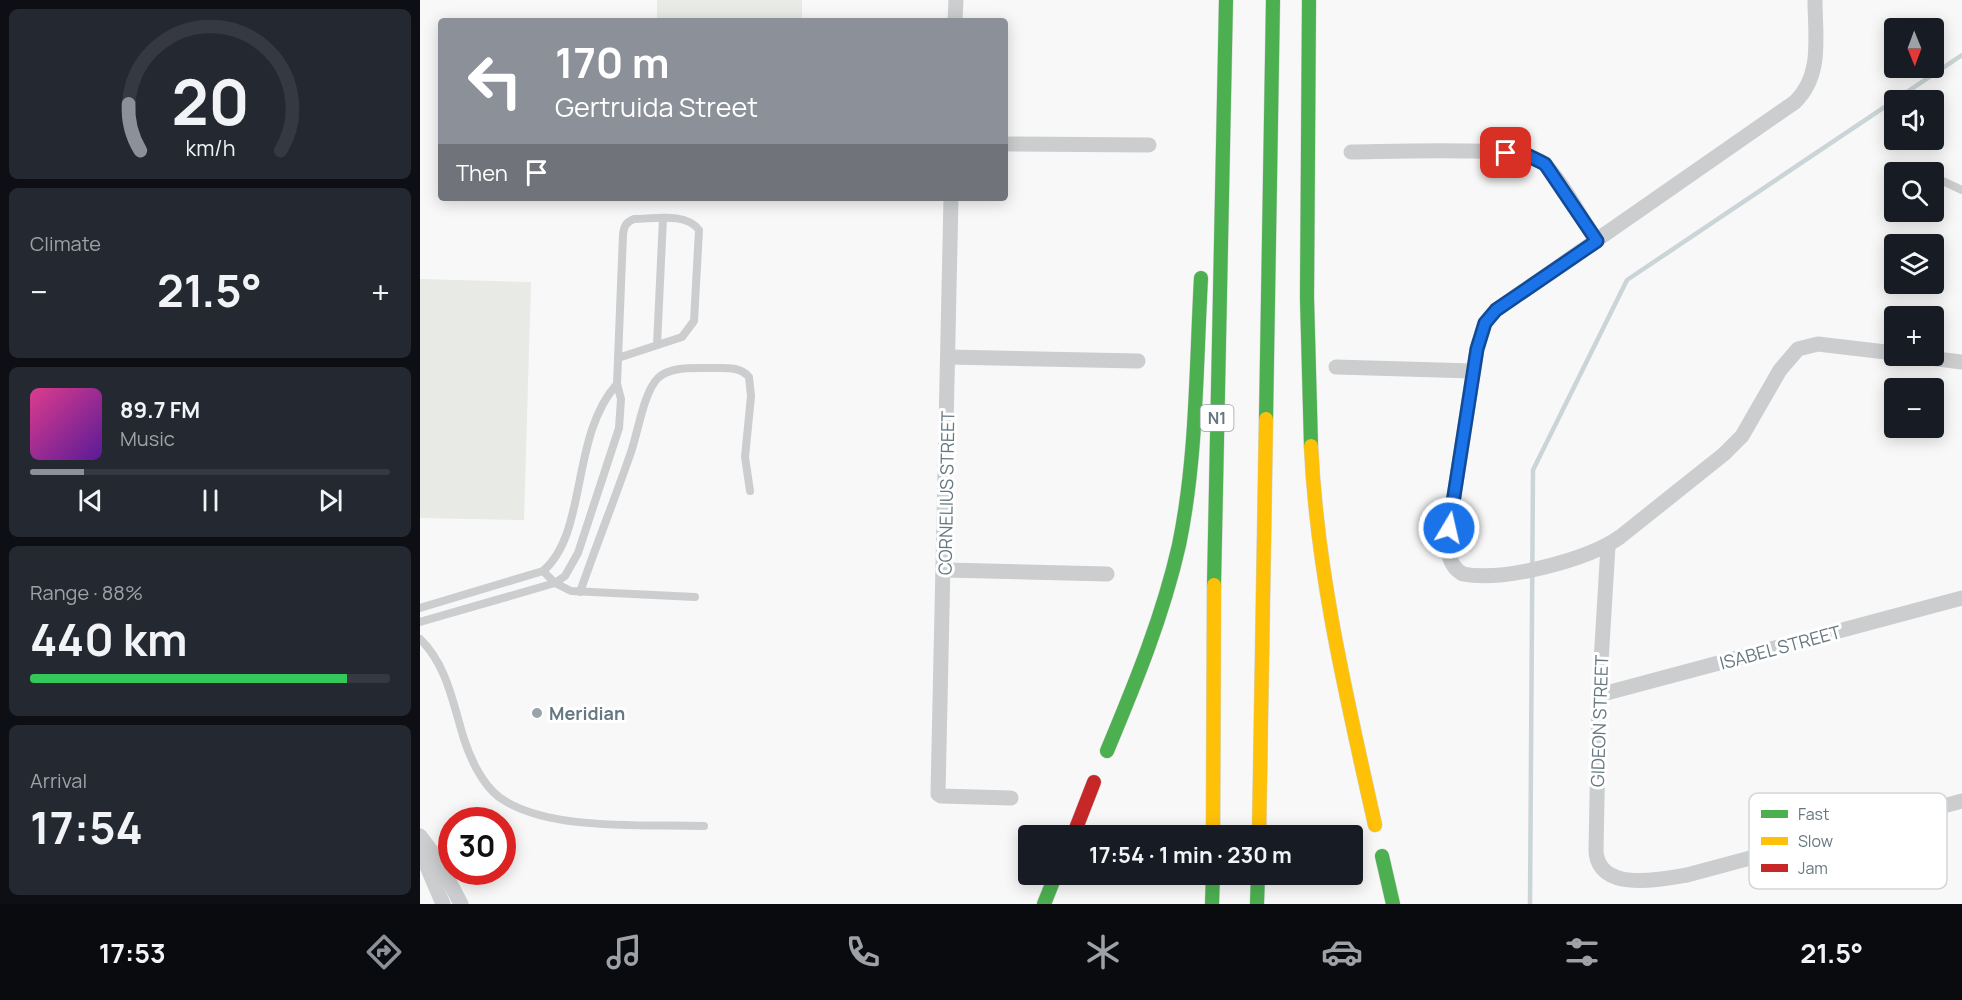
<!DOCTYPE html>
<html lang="en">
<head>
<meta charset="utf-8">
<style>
  :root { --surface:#171b24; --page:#242831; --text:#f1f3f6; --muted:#9ea1a6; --line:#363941; --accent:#8c9099 }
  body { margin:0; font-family:Manrope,sans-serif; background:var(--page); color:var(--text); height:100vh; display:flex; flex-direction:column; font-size:22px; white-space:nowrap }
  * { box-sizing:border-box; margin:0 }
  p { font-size:20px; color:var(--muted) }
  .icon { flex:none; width:33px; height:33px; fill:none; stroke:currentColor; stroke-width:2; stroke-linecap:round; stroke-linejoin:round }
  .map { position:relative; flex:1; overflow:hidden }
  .details { display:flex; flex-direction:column; gap:9px; padding:9px; background:#0d0f14; width:420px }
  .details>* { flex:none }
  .hud { position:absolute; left:18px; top:18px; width:570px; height:183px; border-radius:6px; box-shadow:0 3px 15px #0003; background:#8c9099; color:#fff; overflow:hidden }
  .needle { width:39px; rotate:179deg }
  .buttons { position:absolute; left:1464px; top:18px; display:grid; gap:12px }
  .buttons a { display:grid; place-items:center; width:60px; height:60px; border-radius:6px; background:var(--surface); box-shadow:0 3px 15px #0003; font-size:30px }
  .speed { position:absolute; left:18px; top:807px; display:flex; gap:12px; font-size:30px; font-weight:700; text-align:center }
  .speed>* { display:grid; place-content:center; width:78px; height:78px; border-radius:50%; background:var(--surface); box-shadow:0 3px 15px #0003; line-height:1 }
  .speed .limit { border:9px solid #d22; background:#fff; color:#111 }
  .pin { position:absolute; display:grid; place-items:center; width:51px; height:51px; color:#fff; margin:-26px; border-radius:12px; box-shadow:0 3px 9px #0006 }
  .me { position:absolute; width:66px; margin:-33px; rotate:9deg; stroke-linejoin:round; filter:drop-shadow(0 0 4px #0008) }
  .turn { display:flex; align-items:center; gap:21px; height:126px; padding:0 18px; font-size:27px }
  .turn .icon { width:78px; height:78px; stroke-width:2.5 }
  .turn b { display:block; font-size:42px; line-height:51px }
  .then { display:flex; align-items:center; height:57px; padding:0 18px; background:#0003; gap:12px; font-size:22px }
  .big { font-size:45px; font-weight:700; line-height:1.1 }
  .details .widget { flex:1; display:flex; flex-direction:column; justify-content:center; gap:9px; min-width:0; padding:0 21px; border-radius:9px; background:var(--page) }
  .details .dial { align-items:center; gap:0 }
  .dial svg { height:156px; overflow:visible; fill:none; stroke:var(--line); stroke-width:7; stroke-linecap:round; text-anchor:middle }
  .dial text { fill:var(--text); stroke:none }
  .song { display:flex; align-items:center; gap:18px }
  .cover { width:72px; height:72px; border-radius:9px; background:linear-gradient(135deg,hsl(330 70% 55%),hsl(270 70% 35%)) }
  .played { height:6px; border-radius:3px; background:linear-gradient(90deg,var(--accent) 15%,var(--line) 15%) }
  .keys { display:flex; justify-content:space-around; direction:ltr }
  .heat { display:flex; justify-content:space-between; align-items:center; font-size:33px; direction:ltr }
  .charge { height:9px; border-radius:4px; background:linear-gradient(90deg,#34c759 88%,var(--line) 0) }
  .trip { position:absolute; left:598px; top:825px; width:345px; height:60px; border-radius:6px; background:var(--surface); box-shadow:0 3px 15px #0003; font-weight:700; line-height:60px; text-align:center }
  .tab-bar { display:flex; height:96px; justify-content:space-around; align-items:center; background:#090b0e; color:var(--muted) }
  .tab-bar .icon { width:42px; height:42px }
  .tab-bar .selected { color:var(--accent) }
  .tab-bar b { font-size:27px; color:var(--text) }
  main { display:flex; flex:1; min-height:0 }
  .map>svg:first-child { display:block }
</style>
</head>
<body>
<main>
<section class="details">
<div class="widget dial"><svg viewBox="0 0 100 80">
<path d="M14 69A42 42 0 1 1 86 69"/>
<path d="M14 69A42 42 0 0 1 8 45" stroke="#8c9099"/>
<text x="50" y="56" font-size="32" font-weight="700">20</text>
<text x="50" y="72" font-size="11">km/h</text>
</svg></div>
<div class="widget"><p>Climate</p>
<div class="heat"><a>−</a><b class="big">21.5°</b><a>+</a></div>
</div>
<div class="widget">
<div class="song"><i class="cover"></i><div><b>89.7 FM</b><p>Music</p></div></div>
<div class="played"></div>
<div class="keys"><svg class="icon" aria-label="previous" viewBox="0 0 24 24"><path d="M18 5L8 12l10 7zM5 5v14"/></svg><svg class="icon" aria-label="pause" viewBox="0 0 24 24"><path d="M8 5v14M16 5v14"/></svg><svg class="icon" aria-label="next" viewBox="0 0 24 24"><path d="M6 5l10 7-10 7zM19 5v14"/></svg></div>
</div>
<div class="widget"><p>Range · 88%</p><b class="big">440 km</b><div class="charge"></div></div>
<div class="widget"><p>Arrival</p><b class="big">17:54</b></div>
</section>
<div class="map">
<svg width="1542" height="904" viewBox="0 0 1542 904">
  <rect width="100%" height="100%" fill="#f8f8f8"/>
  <g fill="#e8eae6">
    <rect x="237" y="0" width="145" height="21"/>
    <polygon points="0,279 111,282 104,520 0,518"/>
  </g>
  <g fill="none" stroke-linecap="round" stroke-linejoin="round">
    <polyline stroke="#cbd4d6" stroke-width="4.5" points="1110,904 1113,470 1207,280 1542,55"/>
    <defs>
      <g id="fast">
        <polyline points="889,0 887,298 891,446"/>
        <polyline points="846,419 853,0"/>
        <polyline points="794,585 806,0"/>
        <path d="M687,751C715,684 743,616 759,545C777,458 776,367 781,278"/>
        <polyline points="962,856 973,904"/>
        <polyline points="624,904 636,874"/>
        <polyline points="792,904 793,874"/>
        <polyline points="837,904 838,874"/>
      </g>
      <g id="slow">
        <path d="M891,446C897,575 927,699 955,825"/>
        <polyline points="793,836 794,585"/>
        <polyline points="839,836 846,419"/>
      </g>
      <polyline id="jam" points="653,836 674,782"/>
    </defs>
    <use href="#fast" stroke="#d4d5d5" stroke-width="15"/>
    <use href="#slow" stroke="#d4d5d5" stroke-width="15"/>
    <use href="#jam" stroke="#d4d5d5" stroke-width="15"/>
    <g stroke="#cbcdce" stroke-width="8">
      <polyline points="1514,177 1542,190"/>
      <polyline points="237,345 243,219"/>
      <polyline points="123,571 135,583 151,591 275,597"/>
      <path d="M160,592C176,546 194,501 210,455C218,434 223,393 238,378C250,366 275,368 291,368C304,368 320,366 329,377L331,396L325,457L330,491"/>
      <path d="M0,608L123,571C168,533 150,436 197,384"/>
      <path d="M0,622L135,583L145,576L158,553L199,428L201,399L197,384L203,235C204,226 206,222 214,219C234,219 266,212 279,230L274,321L262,337L198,358"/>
      <path d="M0,639C27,665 33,704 44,739C50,758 62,784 79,797C127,832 226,824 284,826"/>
    </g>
    <g stroke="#cbcdce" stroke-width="15">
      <path d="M1395,0C1395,36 1403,75 1375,102L1076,310L1065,323L1057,349L1029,528C1027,545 1026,565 1043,574C1083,582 1167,560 1200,537L1304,454L1322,436L1360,370L1378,349L1398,344L1474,353"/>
      <polyline points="535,21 536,0"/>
      <polyline points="585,144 729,145"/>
      <path d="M931,152C965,152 1100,145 1122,162C1140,177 1162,220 1177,241"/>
      <polyline points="531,198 518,794 521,796 591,798"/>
      <polyline points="1493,356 1542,362"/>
      <polyline points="529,357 718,361"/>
      <polyline points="916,367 1053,371"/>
      <path d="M1188,546L1179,695L1176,851C1178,892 1239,880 1267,875L1542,801"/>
      <polyline points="525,570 687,574"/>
      <polyline points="1179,695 1542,598"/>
      <polyline points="0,836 18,860 41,904"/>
      <polyline points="0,850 23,904"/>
    </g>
    <use href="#fast" stroke="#4caf50" stroke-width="14"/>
    <use href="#slow" stroke="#ffc107" stroke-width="14"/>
    <use href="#jam" stroke="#c62828" stroke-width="14"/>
  </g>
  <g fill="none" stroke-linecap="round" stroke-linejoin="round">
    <defs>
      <polyline id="route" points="1029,528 1057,349 1065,323 1076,310 1177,241 1125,164 1107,155 1086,153"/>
    </defs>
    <use href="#route" stroke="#114b97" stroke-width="15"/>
    <use href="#route" stroke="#1a73e8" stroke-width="10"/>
  </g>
  <circle fill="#99a5ab" stroke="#fff" stroke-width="2" cx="117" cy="713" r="6"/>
  <g text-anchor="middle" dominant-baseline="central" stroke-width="6" stroke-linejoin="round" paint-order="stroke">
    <rect fill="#fff" stroke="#94a0a7" stroke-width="1.5" x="780.5" y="405" width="33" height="26" rx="4.5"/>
    <g font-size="16" font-weight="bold" fill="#667881">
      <text x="797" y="418">N1</text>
    </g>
    <g font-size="18" fill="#667881" stroke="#fff">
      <text transform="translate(526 493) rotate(-89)">CORNELIUS STREET</text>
      <text transform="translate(1360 647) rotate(-15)">ISABEL STREET</text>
      <text transform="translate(1179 721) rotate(-88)">GIDEON STREET</text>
    </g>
    <g font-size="18" font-weight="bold" fill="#667881" stroke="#fff" text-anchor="start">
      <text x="129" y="713">Meridian</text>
    </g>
  </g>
  <rect x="1329" y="793" width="198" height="96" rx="9" fill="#fff" stroke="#d1d6d9" stroke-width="1.5"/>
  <rect x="1341" y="810" width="27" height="8" fill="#4caf50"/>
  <rect x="1341" y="837" width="27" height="8" fill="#ffc107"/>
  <rect x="1341" y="864" width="27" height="8" fill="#c62828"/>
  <g font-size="16" fill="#667881">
    <text x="1378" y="820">Fast</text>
    <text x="1378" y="847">Slow</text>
    <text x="1378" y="874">Jam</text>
  </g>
</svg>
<div class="buttons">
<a><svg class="needle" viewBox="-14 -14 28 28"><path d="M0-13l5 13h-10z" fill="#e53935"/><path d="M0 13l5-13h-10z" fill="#9ea1a6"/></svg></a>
<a><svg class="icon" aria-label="sound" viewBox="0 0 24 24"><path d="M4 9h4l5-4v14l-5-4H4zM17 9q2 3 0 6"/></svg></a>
<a><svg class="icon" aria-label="search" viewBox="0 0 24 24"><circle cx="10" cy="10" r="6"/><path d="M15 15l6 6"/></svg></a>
<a><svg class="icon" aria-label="layers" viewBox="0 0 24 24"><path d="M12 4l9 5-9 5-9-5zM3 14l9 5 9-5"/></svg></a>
<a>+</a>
<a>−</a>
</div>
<div class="speed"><div class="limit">30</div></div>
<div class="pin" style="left:1086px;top:153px;background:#d93025"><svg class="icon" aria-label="arrive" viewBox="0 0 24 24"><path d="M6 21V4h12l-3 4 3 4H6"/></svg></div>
<svg class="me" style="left:1029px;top:528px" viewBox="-20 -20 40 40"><circle r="17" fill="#1a73e8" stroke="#fff" stroke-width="3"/><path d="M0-11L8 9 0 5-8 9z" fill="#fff"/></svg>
<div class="trip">17:54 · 1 min · 230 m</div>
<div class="hud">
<div class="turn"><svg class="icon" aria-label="left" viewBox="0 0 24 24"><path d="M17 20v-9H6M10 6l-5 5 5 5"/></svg><div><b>170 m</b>Gertruida Street</div></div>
<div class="then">Then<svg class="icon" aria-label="arrive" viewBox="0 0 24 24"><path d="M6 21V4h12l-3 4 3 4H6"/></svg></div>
</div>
</div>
</main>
<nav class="tab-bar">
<b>17:53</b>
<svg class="icon selected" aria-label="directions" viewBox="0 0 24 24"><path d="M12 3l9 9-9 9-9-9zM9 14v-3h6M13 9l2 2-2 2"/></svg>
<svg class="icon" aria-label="music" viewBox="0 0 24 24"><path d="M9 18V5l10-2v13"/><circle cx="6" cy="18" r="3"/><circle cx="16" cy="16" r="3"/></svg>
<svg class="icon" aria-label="phone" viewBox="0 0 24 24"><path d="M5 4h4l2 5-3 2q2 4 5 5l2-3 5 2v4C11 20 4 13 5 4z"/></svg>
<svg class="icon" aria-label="climate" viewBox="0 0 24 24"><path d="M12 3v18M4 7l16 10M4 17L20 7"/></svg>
<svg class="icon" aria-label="car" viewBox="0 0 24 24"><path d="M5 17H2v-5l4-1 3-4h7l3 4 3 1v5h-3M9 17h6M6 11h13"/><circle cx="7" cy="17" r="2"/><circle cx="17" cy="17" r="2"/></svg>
<svg class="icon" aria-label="filters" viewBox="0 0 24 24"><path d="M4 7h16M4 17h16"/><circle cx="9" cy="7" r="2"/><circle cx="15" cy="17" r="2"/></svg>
<b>21.5°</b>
</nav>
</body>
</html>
